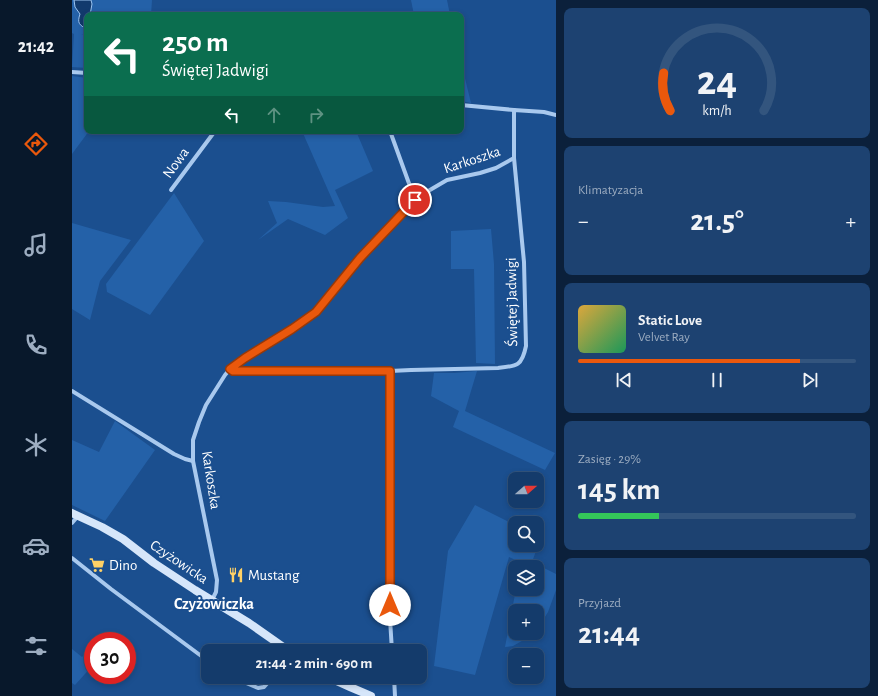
<!DOCTYPE html>
<html lang="pl">
<head>
<meta charset="utf-8">
<style>
  :root { --surface:#143b6b; --page:#1d4271; --text:#f1f3f6; --muted:#9dadc1; --line:#33557e; --accent:#ea580c }
  body { margin:0; font-family:"Alegreya Sans",sans-serif; background:var(--page); color:var(--text); height:100vh; display:flex; flex-direction:column; font-size:15px; white-space:nowrap }
  * { box-sizing:border-box; margin:0 }
  p { font-size:13px; color:var(--muted) }
  .icon { flex:none; width:22px; height:22px; fill:none; stroke:currentColor; stroke-width:2; stroke-linecap:round; stroke-linejoin:round }
  .map { position:relative; flex:1; overflow:hidden }
  .side { display:flex; flex-direction:column; gap:8px; padding:8px; background:#0b203b; width:322px }
  .side>* { flex:none }
  .guide { position:absolute; left:12px; top:12px; width:380px; height:122px; border-radius:8px; box-shadow:0 2px 6px #0003,0 0 0 1px var(--line); background:#0b6e4f; color:#fff; overflow:hidden }
  .needle { width:26px; rotate:69deg }
  .tools { position:absolute; left:436px; top:472px; display:grid; gap:8px }
  .tools a { display:grid; place-items:center; width:36px; height:36px; border-radius:8px; background:var(--surface); box-shadow:0 2px 6px #0003,0 0 0 1px var(--line); font-size:20px }
  .speed { position:absolute; left:12px; top:632px; display:flex; gap:8px; font-size:20px; font-weight:700; text-align:center }
  .speed>* { display:grid; place-content:center; width:52px; height:52px; border-radius:50%; background:var(--surface); box-shadow:0 2px 6px #0003,0 0 0 1px var(--line); line-height:1 }
  .speed .limit { border:6px solid #d22; background:#fff; color:#111 }
  .pin { position:absolute; display:grid; place-items:center; width:34px; height:34px; color:#fff; margin:-17px; border:2px solid #fff; border-radius:50%; box-shadow:0 1px 4px #0007 }
  .me { position:absolute; width:44px; margin:-22px; rotate:0deg; stroke-linejoin:round; filter:drop-shadow(0 0 3px #0008) }
  .turn { display:flex; align-items:center; gap:14px; height:84px; padding:0 12px; font-size:18px }
  .turn .icon { width:52px; height:52px; stroke-width:2.5 }
  .turn b { display:block; font-size:28px; line-height:34px }
  .lanes { display:flex; align-items:center; height:38px; padding:0 12px; background:#0003; justify-content:center; gap:20px; direction:ltr }
  .lanes .off { opacity:.35 }
  .big { font-size:30px; font-weight:700; line-height:1.1 }
  .side .tile { flex:1; display:flex; flex-direction:column; justify-content:center; gap:6px; min-width:0; padding:0 14px; border-radius:8px; background:var(--page) }
  .side .dial { align-items:center; gap:0 }
  .dial svg { height:104px; overflow:visible; fill:none; stroke:var(--line); stroke-width:7; stroke-linecap:round; text-anchor:middle }
  .dial text { fill:var(--text); stroke:none }
  .song { display:flex; align-items:center; gap:12px }
  .cover { width:48px; height:48px; border-radius:6px; background:linear-gradient(135deg,hsl(40 70% 55%),hsl(150 70% 35%)) }
  .played { height:4px; border-radius:2px; background:linear-gradient(90deg,var(--accent) 80%,var(--line) 80%) }
  .keys { display:flex; justify-content:space-around; direction:ltr }
  .heat { display:flex; justify-content:space-between; align-items:center; font-size:22px; direction:ltr }
  .charge { height:6px; border-radius:3px; background:linear-gradient(90deg,#34c759 29%,var(--line) 0) }
  .trip { position:absolute; left:129px; top:644px; width:226px; height:40px; border-radius:8px; background:var(--surface); box-shadow:0 2px 6px #0003,0 0 0 1px var(--line); font-weight:700; line-height:40px; text-align:center }
  main { display:flex; flex:1; min-height:0 }
  .menu { display:flex; flex-direction:column; width:72px; justify-content:space-around; align-items:center; background:#08182b; color:var(--muted) }
  .menu .icon { width:28px; height:28px }
  .menu .on { color:var(--accent) }
  .menu b { font-size:18px; color:var(--text) }
  .map>svg:first-child { display:block }
</style>
</head>
<body>
<main>
<nav class="menu">
<b>21:42</b>
<svg class="icon on" aria-label="directions" viewBox="0 0 24 24"><path d="M12 3l9 9-9 9-9-9zM9 14v-3h6M13 9l2 2-2 2"/></svg>
<svg class="icon" aria-label="music" viewBox="0 0 24 24"><path d="M9 18V5l10-2v13"/><circle cx="6" cy="18" r="3"/><circle cx="16" cy="16" r="3"/></svg>
<svg class="icon" aria-label="phone" viewBox="0 0 24 24"><path d="M5 4h4l2 5-3 2q2 4 5 5l2-3 5 2v4C11 20 4 13 5 4z"/></svg>
<svg class="icon" aria-label="climate" viewBox="0 0 24 24"><path d="M12 3v18M4 7l16 10M4 17L20 7"/></svg>
<svg class="icon" aria-label="car" viewBox="0 0 24 24"><path d="M5 17H2v-5l4-1 3-4h7l3 4 3 1v5h-3M9 17h6M6 11h13"/><circle cx="7" cy="17" r="2"/><circle cx="17" cy="17" r="2"/></svg>
<svg class="icon" aria-label="filters" viewBox="0 0 24 24"><path d="M4 7h16M4 17h16"/><circle cx="9" cy="7" r="2"/><circle cx="15" cy="17" r="2"/></svg>
</nav>
<div class="map">
<svg width="484" height="696" viewBox="0 0 484 696">
  <rect width="100%" height="100%" fill="#1b4f8f"/>
  <g fill="#2461a8">
    <polygon points="0,0 80,0 79,15 15,15 15,34 9,34 15,35 15,68 0,67 2,34 0,33"/>
    <polygon points="339,0 375,0 378,15 342,15"/>
    <polygon points="389,62 399,103 389,101"/>
    <polygon points="0,76 15,78 15,131 17,131 0,154"/>
    <polygon points="230,131 284,131 301,171 263,190 276,218 253,235 216,219 186,240 205,223 196,201 214,202 251,207 263,206"/>
    <polygon points="102,193 132,241 78,315 35,292 34,284"/>
    <polygon points="0,223 59,240 28,281 18,320 0,309"/>
    <polygon points="419,229 422,264 423,364 404,363 402,269 379,269 379,231"/>
    <polygon points="405,371 393,411 483,453 473,470 381,427 387,411 359,396 362,373 382,373"/>
    <polygon points="43,421 83,450 33,521 0,505 0,440 27,452"/>
    <polygon points="403,505 443,525 443,545 465,545 465,536 469,537 460,562 484,574 484,590 476,612 465,630 465,611 443,611 443,633 464,633 441,646 433,647 444,589 465,589 465,567 451,567 452,564 437,557 403,675 362,666 376,551"/>
    <polygon points="21,645 21,665 3,685 0,683 0,649 10,657"/>
  </g>
  <path fill="#123a6d" stroke="#9cc4f0" d="M2,0H19L20,4L18,15H15V29C7,25 5,23 8,14L3,7Z"/>
  <g fill="none" stroke-linecap="round" stroke-linejoin="round">
    <g stroke="#a9c9ee" stroke-width="4">
      <polyline points="0,72 15,73"/>
      <polyline points="389,105 442,110"/>
      <polyline points="318,131 343,200"/>
      <polyline points="99,190 143,131"/>
      <polyline points="158,369 161,371 318,371 318,619 320,651"/>
      <path d="M318,371L339,370L426,368C445,366 450,366 454,346L452,262L442,158"/>
      <polyline points="0,391 102,454 113,459 121,461"/>
      <polyline points="0,523 6,516"/>
      <polyline points="0,558 39,589 136,661"/>
      <polyline points="140,600 144,592 145,580 121,461 121,440 127,422 134,405 153,375 158,369 173,357 220,329 244,312 288,258 346,197 375,180 408,173 424,168 442,158 442,110 472,112 484,115"/>
      <polyline points="160,677 186,688 192,687 201,677"/>
      <polyline points="322,677 323,696"/>
    </g>
    <g stroke="#d6e6fa" stroke-width="8">
      <polyline points="0,513 30,527 51,539 82,563 123,590 177,623 217,651"/>
      <polyline points="256,677 278,687 299,696"/>
    </g>
  </g>
  <g fill="none" stroke-linecap="round" stroke-linejoin="round">
    <defs>
      <polyline id="route" points="318,605 318,371 161,371 158,369 173,358 220,329 244,312 288,258 343,200"/>
    </defs>
    <use href="#route" stroke="#983908" stroke-width="10"/>
    <use href="#route" stroke="#ea580c" stroke-width="7"/>
  </g>
  <defs>
    <symbol id="supermarket-bare" viewBox="-9 -9 18 18"><path d="M-6-5.5h2.5l.6 2H6L4.5 2H-2.5L-4.4-4H-6ZM-1.5 3.2a1.3 1.3 0 1 0 .1 0ZM3 3.2a1.3 1.3 0 1 0 .1 0Z" fill="#ffd166" stroke="#1b4f8f" stroke-width="2.5" paint-order="stroke"/></symbol>
    <symbol id="restaurant-bare" viewBox="-9 -9 18 18"><path d="M-5-6h1v4h1v-4h1v4h1v-4h1v5L-1.5 .5V6h-2V.5L-5-1ZM5-6V6H3V1.5H1.5Q1.5-4 5-6Z" fill="#ffd166" stroke="#1b4f8f" stroke-width="2.5" paint-order="stroke"/></symbol>
  </defs>
  <g fill-rule="evenodd">
    <use href="#supermarket-bare" x="14" y="554" width="22" height="22"/>
    <use href="#restaurant-bare" x="153" y="564" width="22" height="22"/>
  </g>
  <g text-anchor="middle" dominant-baseline="central" stroke-width="4" stroke-linejoin="round" paint-order="stroke">
    <g font-size="15" fill="#fff" stroke="#1b4f8f">
      <text transform="translate(400 160) rotate(-18)">Karkoszka</text>
      <text transform="translate(104 163) rotate(-54)">Nowa</text>
      <text transform="translate(440 302) rotate(-91)">Świętej Jadwigi</text>
      <text transform="translate(139 480) rotate(81)">Karkoszka</text>
      <text transform="translate(107 562) rotate(34)">Czyżowicka</text>
    </g>
    <g font-size="15" fill="#fff" stroke="#1b4f8f" text-anchor="start">
      <text x="37" y="565">Dino</text>
      <text x="176" y="575">Mustang</text>
    </g>
    <g font-size="16" font-weight="bold" fill="#fff" stroke="#1b4f8f">
      <text x="142" y="604">Czyżowiczka</text>
    </g>
  </g>
</svg>
<div class="tools">
<a><svg class="needle" viewBox="-14 -14 28 28"><path d="M0-13l5 13h-10z" fill="#e53935"/><path d="M0 13l5-13h-10z" fill="#9dadc1"/></svg></a>
<a><svg class="icon" aria-label="search" viewBox="0 0 24 24"><circle cx="10" cy="10" r="6"/><path d="M15 15l6 6"/></svg></a>
<a><svg class="icon" aria-label="layers" viewBox="0 0 24 24"><path d="M12 4l9 5-9 5-9-5zM3 14l9 5 9-5"/></svg></a>
<a>+</a>
<a>−</a>
</div>
<div class="speed"><div class="limit">30</div></div>
<div class="pin" style="left:343px;top:200px;background:#d93025"><svg class="icon" aria-label="arrive" viewBox="0 0 24 24"><path d="M6 21V4h12l-3 4 3 4H6"/></svg></div>
<svg class="me" style="left:318px;top:605px" viewBox="-20 -20 40 40"><circle r="19" fill="#fff"/><path d="M0-13L10 11 0 6-10 11z" fill="#ea580c"/></svg>
<div class="trip">21:44 · 2 min · 690 m</div>
<div class="guide">
<div class="turn"><svg class="icon" aria-label="left" viewBox="0 0 24 24"><path d="M17 20v-9H6M10 6l-5 5 5 5"/></svg><div><b>250 m</b>Świętej Jadwigi</div></div>
<div class="lanes"><svg class="icon" aria-label="left" viewBox="0 0 24 24"><path d="M17 20v-9H6M10 6l-5 5 5 5"/></svg><svg class="icon off" aria-label="ahead" viewBox="0 0 24 24"><path d="M12 20V5M6 11l6-6 6 6"/></svg><svg class="icon off" aria-label="right" viewBox="0 0 24 24"><path d="M7 20v-9h11M14 6l5 5-5 5"/></svg></div>
</div>
</div>
<section class="side">
<div class="tile dial"><svg viewBox="0 0 100 80">
<path d="M14 69A42 42 0 1 1 86 69"/>
<path d="M14 69A42 42 0 0 1 9 40" stroke="#ea580c"/>
<text x="50" y="56" font-size="32" font-weight="700">24</text>
<text x="50" y="72" font-size="11">km/h</text>
</svg></div>
<div class="tile"><p>Klimatyzacja</p>
<div class="heat"><a>−</a><b class="big">21.5°</b><a>+</a></div>
</div>
<div class="tile">
<div class="song"><i class="cover"></i><div><b>Static Love</b><p>Velvet Ray</p></div></div>
<div class="played"></div>
<div class="keys"><svg class="icon" aria-label="previous" viewBox="0 0 24 24"><path d="M18 5L8 12l10 7zM5 5v14"/></svg><svg class="icon" aria-label="pause" viewBox="0 0 24 24"><path d="M8 5v14M16 5v14"/></svg><svg class="icon" aria-label="next" viewBox="0 0 24 24"><path d="M6 5l10 7-10 7zM19 5v14"/></svg></div>
</div>
<div class="tile"><p>Zasięg · 29%</p><b class="big">145 km</b><div class="charge"></div></div>
<div class="tile"><p>Przyjazd</p><b class="big">21:44</b></div>
</section>
</main>
</body>
</html>
